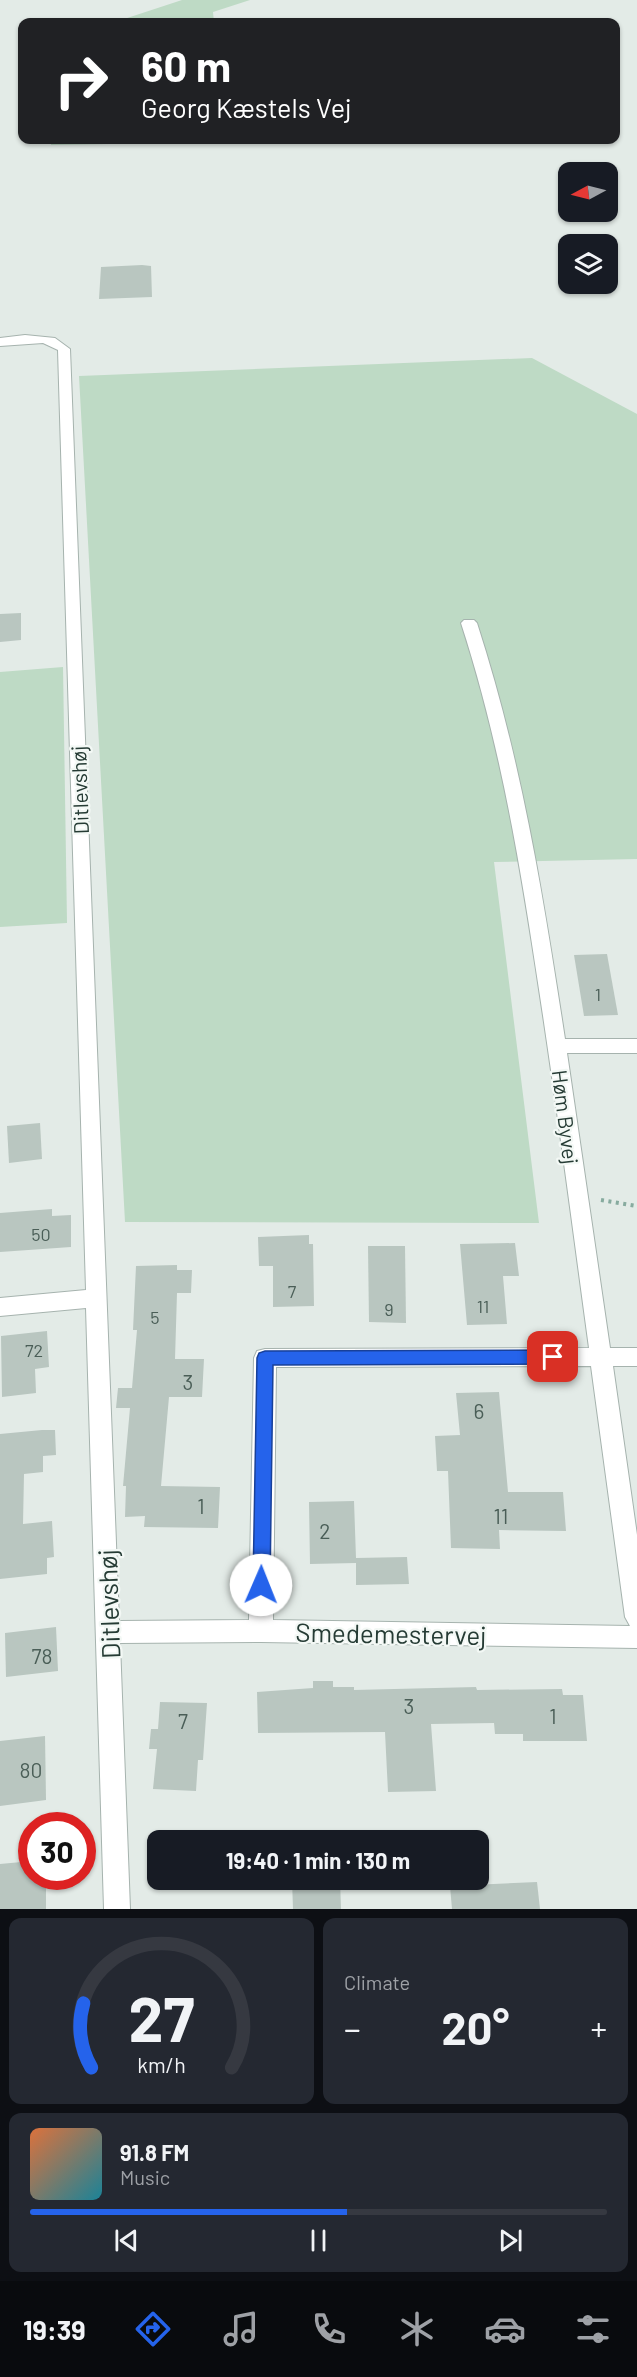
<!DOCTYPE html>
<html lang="en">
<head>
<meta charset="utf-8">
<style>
  :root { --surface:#171b24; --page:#242831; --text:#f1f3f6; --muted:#9ea1a6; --line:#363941; --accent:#2563eb }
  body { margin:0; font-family:Barlow,sans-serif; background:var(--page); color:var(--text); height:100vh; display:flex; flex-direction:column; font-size:22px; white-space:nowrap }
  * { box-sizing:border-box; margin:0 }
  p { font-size:20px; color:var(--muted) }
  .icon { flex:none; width:33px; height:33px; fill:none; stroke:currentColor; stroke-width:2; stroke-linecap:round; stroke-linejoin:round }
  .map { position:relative; height:1909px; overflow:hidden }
  .details { display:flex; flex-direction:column; gap:9px; padding:9px; background:#0d0f14; flex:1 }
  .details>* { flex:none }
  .hud { position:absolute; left:18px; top:18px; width:602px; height:126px; border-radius:12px; box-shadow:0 2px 4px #0004; background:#202124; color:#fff; overflow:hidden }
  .needle { width:39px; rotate:263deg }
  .fabs { position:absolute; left:558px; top:162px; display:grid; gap:12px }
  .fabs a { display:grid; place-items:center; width:60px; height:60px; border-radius:12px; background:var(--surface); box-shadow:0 2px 4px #0004; font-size:30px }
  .speed { position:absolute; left:18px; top:1812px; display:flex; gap:12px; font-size:30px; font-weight:700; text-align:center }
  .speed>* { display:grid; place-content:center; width:78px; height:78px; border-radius:50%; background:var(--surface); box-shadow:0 2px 4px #0004; line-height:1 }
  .speed .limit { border:9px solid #d22; background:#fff; color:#111 }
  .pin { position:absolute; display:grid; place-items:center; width:51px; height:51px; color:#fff; margin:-26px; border-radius:12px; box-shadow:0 3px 9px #0006 }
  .me { position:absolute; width:66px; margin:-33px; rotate:1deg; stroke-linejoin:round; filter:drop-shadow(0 0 4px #0008) }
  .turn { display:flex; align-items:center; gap:21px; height:126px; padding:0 24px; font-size:27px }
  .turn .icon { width:78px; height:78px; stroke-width:2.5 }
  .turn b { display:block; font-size:42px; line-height:51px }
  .big { font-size:45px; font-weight:700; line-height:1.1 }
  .details .card { flex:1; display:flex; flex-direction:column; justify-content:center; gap:9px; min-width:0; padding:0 21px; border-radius:12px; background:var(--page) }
  .details .dial { align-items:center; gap:0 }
  .dial svg { height:156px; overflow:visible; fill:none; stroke:var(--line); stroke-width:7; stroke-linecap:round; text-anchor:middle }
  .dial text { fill:var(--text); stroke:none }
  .song { display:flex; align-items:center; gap:18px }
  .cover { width:72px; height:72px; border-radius:9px; background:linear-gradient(135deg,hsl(20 70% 55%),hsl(190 70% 35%)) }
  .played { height:6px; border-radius:3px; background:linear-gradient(90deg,var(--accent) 55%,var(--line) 55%) }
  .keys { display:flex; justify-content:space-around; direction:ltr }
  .heat { display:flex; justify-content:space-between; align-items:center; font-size:33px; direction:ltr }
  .details .tiles { flex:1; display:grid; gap:9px; grid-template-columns:1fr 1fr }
  .card:last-child { grid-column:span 2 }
  .trip { position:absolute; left:147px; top:1830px; width:342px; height:60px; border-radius:12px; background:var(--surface); box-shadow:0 2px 4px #0004; font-weight:700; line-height:60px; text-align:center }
  .tabs { display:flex; height:96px; justify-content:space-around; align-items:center; background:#090b0e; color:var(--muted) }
  .tabs .icon { width:42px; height:42px }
  .tabs .on { color:var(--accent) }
  .tabs b { font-size:27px; color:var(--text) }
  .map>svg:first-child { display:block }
</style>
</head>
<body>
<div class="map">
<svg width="637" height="1909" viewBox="0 0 637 1909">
  <rect width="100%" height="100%" fill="#e3ebe7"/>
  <g fill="#bedac5">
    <polygon points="182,0 250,0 213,12 214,22 115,22"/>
    <polygon points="51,140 226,140 226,142 51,145"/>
    <polygon points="532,358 637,414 637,859 494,862 539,1223 125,1222 79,376"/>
    <polygon points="63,667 67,923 0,927 0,672"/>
  </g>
  <g fill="#b9c6c0">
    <polygon points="142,265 151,266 152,297 99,299 101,267"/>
    <polygon points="21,613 21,640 0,642 0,614"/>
    <polygon points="607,954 618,1015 584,1016 574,955"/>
    <polygon points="40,1123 42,1159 9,1163 7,1126"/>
    <polygon points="52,1209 52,1216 71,1215 71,1247 0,1252 0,1213"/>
    <polygon points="309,1235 309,1244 313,1244 314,1306 273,1307 273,1266 259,1266 258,1237"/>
    <polygon points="515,1243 519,1276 503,1276 507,1324 467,1325 460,1244"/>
    <polygon points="368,1246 405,1246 406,1323 369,1322"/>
    <polygon points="177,1265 177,1270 192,1270 191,1293 177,1293 175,1359 204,1359 202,1397 169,1397 161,1486 220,1487 218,1528 144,1527 145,1516 125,1517 126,1486 123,1486 130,1408 116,1408 118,1388 132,1388 137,1330 133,1330 136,1266"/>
    <polygon points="47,1331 49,1367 35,1369 36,1393 2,1397 1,1336"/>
    <polygon points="499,1392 508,1492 563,1492 566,1531 499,1530 500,1549 451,1548 448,1471 437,1471 435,1436 460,1435 456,1393"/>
    <polygon points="42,1430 55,1430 56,1455 43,1456 43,1472 24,1474 23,1524 52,1521 54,1557 47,1558 47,1574 0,1579 0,1434"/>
    <polygon points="354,1501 356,1558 407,1557 409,1584 356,1585 356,1563 310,1564 309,1502"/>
    <polygon points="56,1627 58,1671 6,1677 5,1633"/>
    <polygon points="313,1681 333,1681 333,1687 354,1687 354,1690 476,1687 477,1690 562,1689 563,1695 583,1695 587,1741 523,1741 523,1734 495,1734 494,1723 431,1724 436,1791 388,1792 385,1732 258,1733 257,1692 313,1688"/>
    <polygon points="160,1702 207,1703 203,1760 198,1760 196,1791 153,1789 157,1749 149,1749 151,1729 158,1729"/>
    <polygon points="45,1736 46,1800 0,1806 0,1741"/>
    <polygon points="32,1861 32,1876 46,1876 46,1909 0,1909 0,1864"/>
    <polygon points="292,1880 340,1880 341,1909 293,1909"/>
    <polygon points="537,1882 540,1909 452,1909 450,1886"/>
  </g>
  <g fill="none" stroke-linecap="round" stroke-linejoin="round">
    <defs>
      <path id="minor" d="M25,335L55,338L70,349L119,1621L249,1620L254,1358L257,1351L265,1349L589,1348C573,1231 558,1113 540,996C521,869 501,746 461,623L464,620H474L477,623C522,762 543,895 565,1039H637V1053H567L610,1348H637V1366H613L637,1535V1648L261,1642L120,1643L130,1909H104L86,1308L0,1316V1298L86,1290L58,350L43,343L0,346V338ZM591,1366L625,1617L630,1626L273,1620L276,1367Z"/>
    </defs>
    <use href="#minor" stroke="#a6b3ae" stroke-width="2"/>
    <polyline stroke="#87ab9f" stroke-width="4" stroke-dasharray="3 4.5" stroke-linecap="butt" points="601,1200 637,1206"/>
    <use href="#minor" fill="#fff" fill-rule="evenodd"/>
  </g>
  <polygon fill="#2563eb" stroke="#184099" stroke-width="1.5" points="553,1350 559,1352 561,1357 559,1362 553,1364 273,1365 270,1585 268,1591 261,1594 255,1591 253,1585 257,1358 259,1353 265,1351"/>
  <g text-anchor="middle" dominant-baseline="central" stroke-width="4.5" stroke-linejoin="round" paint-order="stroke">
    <g font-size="18" fill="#4a5e57">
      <text x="598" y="994">1</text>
      <text x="41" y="1234">50</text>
      <text x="292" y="1291">7</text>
      <text x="483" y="1306">11</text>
      <text x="389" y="1309">9</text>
      <text x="155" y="1317">5</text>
      <text x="34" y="1350">72</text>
    </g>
    <g font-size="21" fill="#253b34" stroke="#f3f8f5">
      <text transform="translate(79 790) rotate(-92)">Ditlevshøj</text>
      <text transform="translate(566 1117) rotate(83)">Høm Byvej</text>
    </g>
    <g font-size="21" fill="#4a5e57">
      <text x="188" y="1381">3</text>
      <text x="479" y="1410">6</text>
      <text x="201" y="1505">1</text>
      <text x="501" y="1515">11</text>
      <text x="325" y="1530">2</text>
      <text x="42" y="1655">78</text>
      <text x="409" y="1705">3</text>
      <text x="553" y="1715">1</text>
      <text x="183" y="1720">7</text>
      <text x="31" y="1769">80</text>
    </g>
    <g font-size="26" fill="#253b34" stroke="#f3f8f5">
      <text transform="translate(108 1604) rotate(-92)">Ditlevshøj</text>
      <text transform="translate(391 1633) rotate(1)">Smedemestervej</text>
    </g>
  </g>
</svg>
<div class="fabs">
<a><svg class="needle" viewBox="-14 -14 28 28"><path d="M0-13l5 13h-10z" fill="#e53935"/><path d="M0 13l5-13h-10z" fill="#9ea1a6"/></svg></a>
<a><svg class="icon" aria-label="layers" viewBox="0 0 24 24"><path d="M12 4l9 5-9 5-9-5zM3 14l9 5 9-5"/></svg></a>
</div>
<div class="speed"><div class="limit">30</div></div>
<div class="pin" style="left:553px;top:1357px;background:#d93025"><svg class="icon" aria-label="arrive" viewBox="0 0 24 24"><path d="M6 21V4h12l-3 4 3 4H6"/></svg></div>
<svg class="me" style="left:261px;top:1585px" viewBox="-20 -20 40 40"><circle r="19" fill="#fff"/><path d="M0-13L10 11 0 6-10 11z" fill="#2563eb"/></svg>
<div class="trip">19:40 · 1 min · 130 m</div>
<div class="hud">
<div class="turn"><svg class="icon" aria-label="right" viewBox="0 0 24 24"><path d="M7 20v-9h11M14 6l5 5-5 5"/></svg><div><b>60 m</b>Georg Kæstels Vej</div></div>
</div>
</div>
<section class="details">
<div class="tiles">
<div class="card dial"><svg viewBox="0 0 100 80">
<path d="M14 69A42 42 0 1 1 86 69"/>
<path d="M14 69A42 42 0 0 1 10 36" stroke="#2563eb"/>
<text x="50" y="56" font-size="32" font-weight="700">27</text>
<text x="50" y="72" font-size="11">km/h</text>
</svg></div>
<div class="card"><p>Climate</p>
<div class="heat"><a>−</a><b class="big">20°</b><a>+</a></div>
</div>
<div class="card">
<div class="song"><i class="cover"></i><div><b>91.8 FM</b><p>Music</p></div></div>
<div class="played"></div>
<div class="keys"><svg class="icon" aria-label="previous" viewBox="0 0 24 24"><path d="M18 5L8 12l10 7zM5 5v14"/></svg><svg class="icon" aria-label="pause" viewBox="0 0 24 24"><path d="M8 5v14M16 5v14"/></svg><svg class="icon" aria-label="next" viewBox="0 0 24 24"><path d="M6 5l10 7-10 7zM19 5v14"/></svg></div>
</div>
</div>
</section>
<nav class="tabs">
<b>19:39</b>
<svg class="icon on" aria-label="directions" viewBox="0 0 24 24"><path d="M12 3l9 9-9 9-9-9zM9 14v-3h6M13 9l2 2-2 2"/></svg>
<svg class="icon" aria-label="music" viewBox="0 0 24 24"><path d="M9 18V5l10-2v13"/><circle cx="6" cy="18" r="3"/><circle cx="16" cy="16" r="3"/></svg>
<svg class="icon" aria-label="phone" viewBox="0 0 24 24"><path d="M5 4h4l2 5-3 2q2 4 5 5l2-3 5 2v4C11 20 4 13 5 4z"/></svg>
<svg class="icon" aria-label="climate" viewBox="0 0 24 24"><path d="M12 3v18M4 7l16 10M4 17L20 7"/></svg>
<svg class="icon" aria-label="car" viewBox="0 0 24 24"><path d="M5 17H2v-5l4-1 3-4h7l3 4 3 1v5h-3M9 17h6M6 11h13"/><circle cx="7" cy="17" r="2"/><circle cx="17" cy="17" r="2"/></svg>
<svg class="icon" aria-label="filters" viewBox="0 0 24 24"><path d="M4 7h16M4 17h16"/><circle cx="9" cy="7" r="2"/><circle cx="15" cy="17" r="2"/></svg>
</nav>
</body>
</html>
